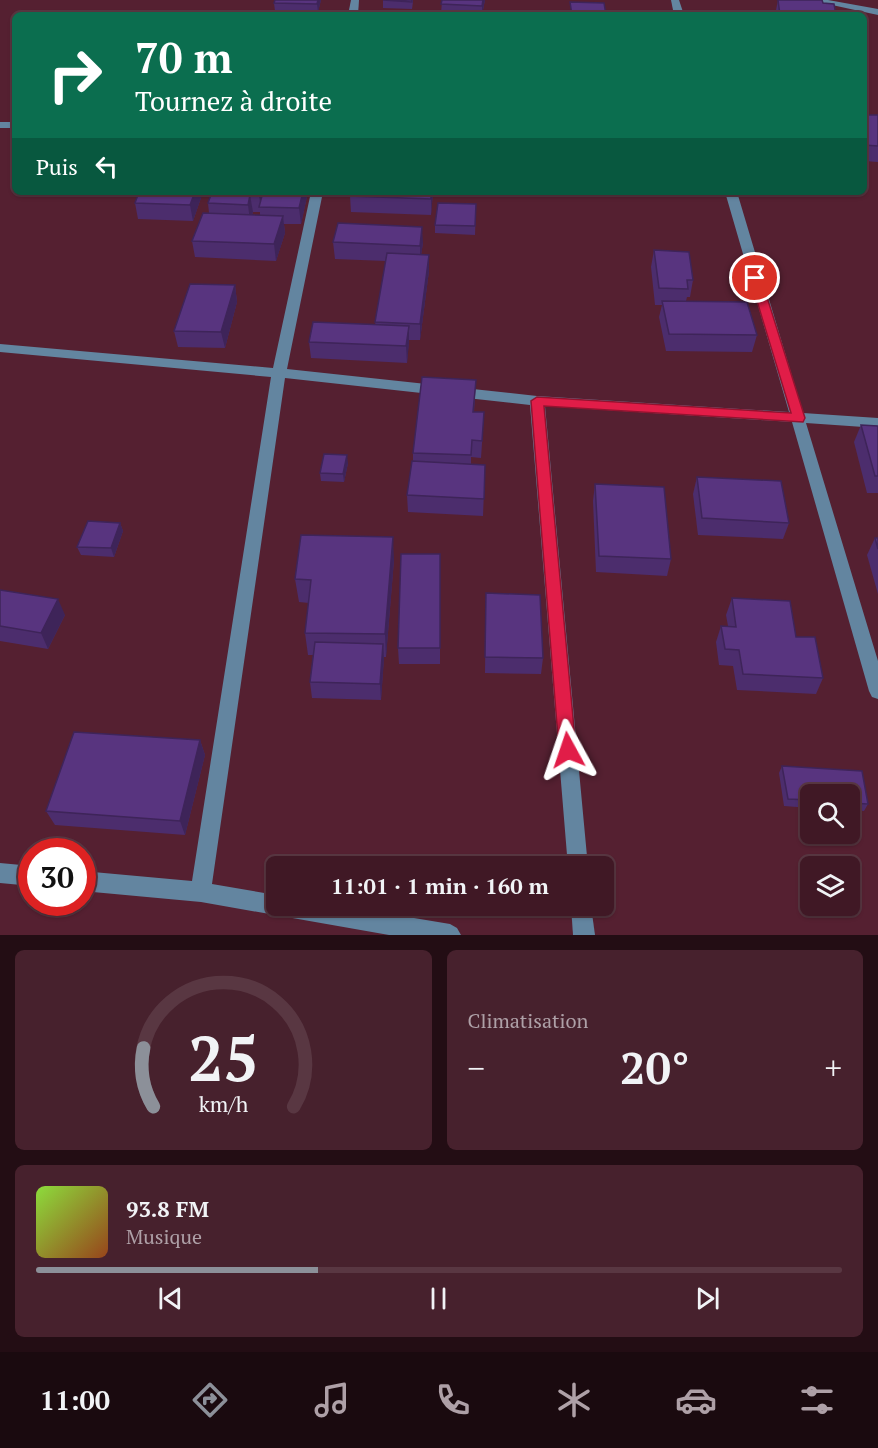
<!DOCTYPE html>
<html lang="fr">
<head>
<meta charset="utf-8">
<style>
  :root { --surface:#401825; --page:#47212d; --text:#f1f3f6; --muted:#aea0a7; --line:#593742; --accent:#8c9099 }
  body { margin:0; font-family:"PT Serif",serif; background:var(--page); color:var(--text); height:100vh; display:flex; flex-direction:column; font-size:22px; white-space:nowrap }
  * { box-sizing:border-box; margin:0 }
  p { font-size:20px; color:var(--muted) }
  .icon { flex:none; width:33px; height:33px; fill:none; stroke:currentColor; stroke-width:2; stroke-linecap:round; stroke-linejoin:round }
  .map { position:relative; height:935px; overflow:hidden }
  .drawer { display:flex; flex-direction:column; gap:15px; padding:15px; background:#230d14; flex:1 }
  .drawer>* { flex:none }
  .top-card { position:absolute; left:12px; top:12px; width:855px; height:183px; border-radius:9px; box-shadow:0 2px 4px #0004,0 0 0 2px var(--line); background:#0b6e4f; color:#fff; overflow:hidden }
  .tools { position:absolute; left:800px; top:784px; display:grid; gap:12px }
  .tools a { display:grid; place-items:center; width:60px; height:60px; border-radius:9px; background:var(--surface); box-shadow:0 2px 4px #0004,0 0 0 2px var(--line); font-size:30px }
  .speed { position:absolute; left:18px; top:838px; display:flex; gap:12px; font-size:30px; font-weight:700; text-align:center }
  .speed>* { display:grid; place-content:center; width:78px; height:78px; border-radius:50%; background:var(--surface); box-shadow:0 2px 4px #0004,0 0 0 2px var(--line); line-height:1 }
  .speed .limit { border:9px solid #d22; background:#fff; color:#111 }
  .pin { position:absolute; display:grid; place-items:center; width:51px; height:51px; color:#fff; margin:-26px; border:3px solid #fff; border-radius:50%; box-shadow:0 2px 6px #0007 }
  .me { position:absolute; width:66px; margin:-33px; rotate:355deg; stroke-linejoin:round; filter:drop-shadow(0 0 4px #0008) }
  .turn { display:flex; align-items:center; gap:21px; height:126px; padding:0 24px; font-size:27px }
  .turn .icon { width:78px; height:78px; stroke-width:2.5 }
  .turn b { display:block; font-size:42px; line-height:51px }
  .then { display:flex; align-items:center; height:57px; padding:0 24px; background:#0003; gap:12px; font-size:22px }
  .big { font-size:45px; font-weight:600; line-height:1.1 }
  .drawer .card { flex:1; display:flex; flex-direction:column; justify-content:center; gap:9px; min-width:0; padding:0 21px; border-radius:9px; background:var(--page) }
  .drawer .dial { align-items:center; gap:0 }
  .dial svg { height:156px; overflow:visible; fill:none; stroke:var(--line); stroke-width:7; stroke-linecap:round; text-anchor:middle }
  .dial text { fill:var(--text); stroke:none }
  .song { display:flex; align-items:center; gap:18px }
  .cover { width:72px; height:72px; border-radius:9px; background:linear-gradient(135deg,hsl(90 70% 55%),hsl(20 70% 35%)) }
  .played { height:6px; border-radius:3px; background:linear-gradient(90deg,var(--accent) 35%,var(--line) 35%) }
  .keys { display:flex; justify-content:space-around; direction:ltr }
  .heat { display:flex; justify-content:space-between; align-items:center; font-size:33px; direction:ltr }
  .drawer .tiles { flex:1; display:grid; gap:15px; grid-template-columns:1fr 1fr }
  .card:last-child { grid-column:span 2 }
  .trip { position:absolute; left:266px; top:856px; width:348px; height:60px; border-radius:9px; background:var(--surface); box-shadow:0 2px 4px #0004,0 0 0 2px var(--line); font-weight:600; line-height:60px; text-align:center }
  .tabs { display:flex; height:96px; justify-content:space-around; align-items:center; background:#1a0a0f; color:var(--muted) }
  .tabs .icon { width:42px; height:42px }
  .tabs .current { color:var(--accent) }
  .tabs b { font-size:27px; color:var(--text) }
  .map>svg:first-child { display:block }
</style>
</head>
<body>
<div class="map">
<svg width="878" height="935" viewBox="0 0 878 935">
  <rect width="100%" height="100%" fill="#552031"/>
  <g fill="none" stroke-linecap="round" stroke-linejoin="round">
    <g fill="#6385a0" fill-rule="evenodd">
      <polygon points="351,0 359,0 358,15 348,15"/>
      <polygon points="671,0 679,0 684,15 674,15"/>
      <polygon points="809,0 828,0 878,9 878,15"/>
      <rect x="0" y="122" width="15" height="6"/>
      <polygon points="311,192 323,192 287,369 537,396 789,412 725,192 737,192 803,413 878,418 878,428 806,423 878,661 878,699 872,697 869,691 792,422 545,406 588,867 568,867 530,405 285,378 212,884 276,895 276,906 342,906 450,924 457,928 461,935 389,935 201,902 82,891 82,871 192,881 271,377 0,352 0,344 273,368"/>
      <polygon points="0,863 32,866 32,886 0,883"/>
      <polygon points="571,906 591,906 595,935 573,935"/>
    </g>
  </g>
  <g fill="#4c2d6d" fill-rule="evenodd">
    <polygon points="321,0 318,12 275,11 274,3"/>
    <polygon points="383,0 413,0 413,2 412,9 383,8"/>
    <polygon points="442,0 485,0 482,15 441,15"/>
    <polygon points="778,0 821,0 823,3 836,15 775,15"/>
    <polygon points="864,115 878,115 878,162 864,161"/>
    <polygon points="42,192 64,192 63,194 42,193"/>
    <polygon points="66,192 108,192 107,195 67,194"/>
    <polygon points="203,192 193,221 138,219 135,203"/>
    <path d="M206,192H308L301,224H284L285,233L276,261L195,257L192,241L209,213L208,203L211,193ZM253,212H260V215H252Z"/>
    <polygon points="433,192 431,215 351,212 350,196"/>
    <polygon points="476,204 475,235 435,233 435,225"/>
    <polygon points="333,242 423,243 421,255 429,255 429,271 420,340 409,340 407,363 311,358 309,342 375,325 386,261 335,259"/>
    <polygon points="654,250 693,280 690,297 687,297 686,301 757,335 752,352 666,351 659,317 662,305 655,305 651,267"/>
    <polygon points="235,285 237,302 225,348 178,347 174,331"/>
    <polygon points="476,380 474,412 483,429 481,458 471,457 471,464 485,465 483,516 408,512 407,495 413,461 413,453"/>
    <polygon points="861,425 878,426 878,493 867,493 854,442"/>
    <polygon points="348,463 344,482 321,481 320,473"/>
    <polygon points="697,477 789,523 783,539 698,535 693,494"/>
    <polygon points="595,484 671,559 667,576 596,572 593,501"/>
    <polygon points="120,523 123,531 114,557 81,555 77,547"/>
    <polygon points="875,538 878,538 878,594 867,555"/>
    <polygon points="440,554 440,664 399,664 398,648"/>
    <polygon points="394,560 386,657 384,657 381,700 312,698 310,682 313,655 308,655 305,633 309,603 299,602 295,579"/>
    <polygon points="0,590 65,615 48,649 0,641"/>
    <polygon points="486,593 543,658 541,674 485,673"/>
    <polygon points="732,598 796,637 823,678 816,694 737,690 733,666 719,665 716,642 721,626 728,626 726,615"/>
    <polygon points="200,740 205,755 185,835 55,825 46,811"/>
    <polygon points="782,766 862,771 868,804 864,811 849,810 849,795 810,795 810,808 784,806 779,773"/>
  </g>
  <g fill="#3e2459">
    <polygon points="318,0 321,0 318,12 317,4"/>
    <polygon points="483,0 485,0 482,15 482,6"/>
    <polygon points="195,192 203,192 193,221 190,205"/>
    <polygon points="260,192 267,192 261,207 259,196"/>
    <polygon points="303,192 308,192 301,224 299,208"/>
    <polygon points="431,192 433,192 431,215"/>
    <polygon points="250,195 253,212 250,221 248,205"/>
    <polygon points="283,216 285,233 276,261 274,244"/>
    <polygon points="422,227 423,243 420,262 420,246"/>
    <polygon points="429,255 429,271 420,340 420,324"/>
    <polygon points="235,285 237,302 225,348 221,332"/>
    <polygon points="409,326 409,343 407,363 406,346"/>
    <polygon points="347,455 348,463 344,482 343,474"/>
    <polygon points="120,523 123,531 114,557 111,548"/>
    <polygon points="393,537 394,560 386,657 385,634"/>
    <polygon points="58,599 65,615 48,649 41,633"/>
    <polygon points="383,644 384,659 381,700 380,684"/>
    <polygon points="200,740 205,755 185,835 180,821"/>
  </g>
  <g fill="#58347f" stroke="#3e2459" stroke-width="1.5">
    <polygon points="275,0 318,0 317,4 274,3"/>
    <polygon points="383,0 412,0 412,2"/>
    <polygon points="442,0 483,0 482,6 441,4"/>
    <polygon points="778,0 822,0 823,3 834,4 836,15 780,15"/>
    <polygon points="570,2 604,3 606,15 572,15"/>
    <polygon points="864,115 878,115 878,146 864,145"/>
    <polygon points="139,192 195,192 190,205 135,203"/>
    <polygon points="212,192 260,192 259,196 250,195 248,205 208,203"/>
    <polygon points="263,192 303,192 299,208 259,207"/>
    <polygon points="351,192 431,192 431,199 350,196"/>
    <polygon points="438,203 476,204 475,226 435,225"/>
    <polygon points="203,213 283,216 274,244 192,241"/>
    <polygon points="338,223 422,227 420,246 333,242"/>
    <polygon points="654,250 689,252 693,280 687,280 688,289 659,288"/>
    <polygon points="387,253 429,255 420,324 375,322"/>
    <polygon points="190,284 235,285 221,332 174,331"/>
    <polygon points="662,301 747,302 757,335 669,334"/>
    <polygon points="313,322 409,326 406,346 309,342"/>
    <polygon points="422,377 476,380 473,412 484,412 482,441 472,440 471,455 413,453"/>
    <polygon points="861,425 878,426 878,476 875,476"/>
    <polygon points="324,454 347,455 343,474 320,473"/>
    <polygon points="412,461 485,465 484,499 407,495"/>
    <polygon points="697,477 781,481 789,523 702,518"/>
    <polygon points="595,484 664,487 671,559 599,556"/>
    <polygon points="88,521 120,523 111,548 77,547"/>
    <polygon points="301,535 393,537 385,634 305,633 311,580 295,579"/>
    <polygon points="875,538 878,538 878,549"/>
    <polygon points="401,554 440,554 440,648 398,648"/>
    <polygon points="0,590 58,599 41,633 0,626"/>
    <polygon points="486,593 540,595 543,658 485,657"/>
    <polygon points="732,598 790,601 796,637 815,637 823,678 743,674 739,650 725,649 721,626 736,627"/>
    <polygon points="315,642 383,644 380,684 310,682"/>
    <polygon points="74,732 200,740 180,821 46,811"/>
    <polygon points="782,766 862,771 868,804 849,803 849,795 810,795 810,800 788,799"/>
  </g>
  <polygon fill="#e11d48" stroke="#92132f" stroke-width="1.5" points="755,275 761,278 805,418 803,422 544,406 576,750 574,756 568,758 562,756 559,750 531,401 537,397 791,413 750,278"/>
</svg>
<div class="tools">
<a><svg class="icon" aria-label="search" viewBox="0 0 24 24"><circle cx="10" cy="10" r="6"/><path d="M15 15l6 6"/></svg></a>
<a><svg class="icon" aria-label="layers" viewBox="0 0 24 24"><path d="M12 4l9 5-9 5-9-5zM3 14l9 5 9-5"/></svg></a>
</div>
<div class="speed"><div class="limit">30</div></div>
<div class="pin" style="left:755px;top:278px;background:#d93025"><svg class="icon" aria-label="arrive" viewBox="0 0 24 24"><path d="M6 21V4h12l-3 4 3 4H6"/></svg></div>
<svg class="me" style="left:568px;top:750px" viewBox="-20 -20 40 40"><path d="M0-17L14 15 0 8-14 15z" fill="#e11d48" stroke="#fff" stroke-width="4"/></svg>
<div class="trip">11:01 · 1 min · 160 m</div>
<div class="top-card">
<div class="turn"><svg class="icon" aria-label="right" viewBox="0 0 24 24"><path d="M7 20v-9h11M14 6l5 5-5 5"/></svg><div><b>70 m</b>Tournez à droite</div></div>
<div class="then">Puis<svg class="icon" aria-label="left" viewBox="0 0 24 24"><path d="M17 20v-9H6M10 6l-5 5 5 5"/></svg></div>
</div>
</div>
<section class="drawer">
<div class="tiles">
<div class="card dial"><svg viewBox="0 0 100 80">
<path d="M14 69A42 42 0 1 1 86 69"/>
<path d="M14 69A42 42 0 0 1 9 39" stroke="#8c9099"/>
<text x="50" y="56" font-size="32" font-weight="700">25</text>
<text x="50" y="72" font-size="11">km/h</text>
</svg></div>
<div class="card"><p>Climatisation</p>
<div class="heat"><a>−</a><b class="big">20°</b><a>+</a></div>
</div>
<div class="card">
<div class="song"><i class="cover"></i><div><b>93.8 FM</b><p>Musique</p></div></div>
<div class="played"></div>
<div class="keys"><svg class="icon" aria-label="previous" viewBox="0 0 24 24"><path d="M18 5L8 12l10 7zM5 5v14"/></svg><svg class="icon" aria-label="pause" viewBox="0 0 24 24"><path d="M8 5v14M16 5v14"/></svg><svg class="icon" aria-label="next" viewBox="0 0 24 24"><path d="M6 5l10 7-10 7zM19 5v14"/></svg></div>
</div>
</div>
</section>
<nav class="tabs">
<b>11:00</b>
<svg class="icon current" aria-label="directions" viewBox="0 0 24 24"><path d="M12 3l9 9-9 9-9-9zM9 14v-3h6M13 9l2 2-2 2"/></svg>
<svg class="icon" aria-label="music" viewBox="0 0 24 24"><path d="M9 18V5l10-2v13"/><circle cx="6" cy="18" r="3"/><circle cx="16" cy="16" r="3"/></svg>
<svg class="icon" aria-label="phone" viewBox="0 0 24 24"><path d="M5 4h4l2 5-3 2q2 4 5 5l2-3 5 2v4C11 20 4 13 5 4z"/></svg>
<svg class="icon" aria-label="climate" viewBox="0 0 24 24"><path d="M12 3v18M4 7l16 10M4 17L20 7"/></svg>
<svg class="icon" aria-label="car" viewBox="0 0 24 24"><path d="M5 17H2v-5l4-1 3-4h7l3 4 3 1v5h-3M9 17h6M6 11h13"/><circle cx="7" cy="17" r="2"/><circle cx="17" cy="17" r="2"/></svg>
<svg class="icon" aria-label="filters" viewBox="0 0 24 24"><path d="M4 7h16M4 17h16"/><circle cx="9" cy="7" r="2"/><circle cx="15" cy="17" r="2"/></svg>
</nav>
</body>
</html>
